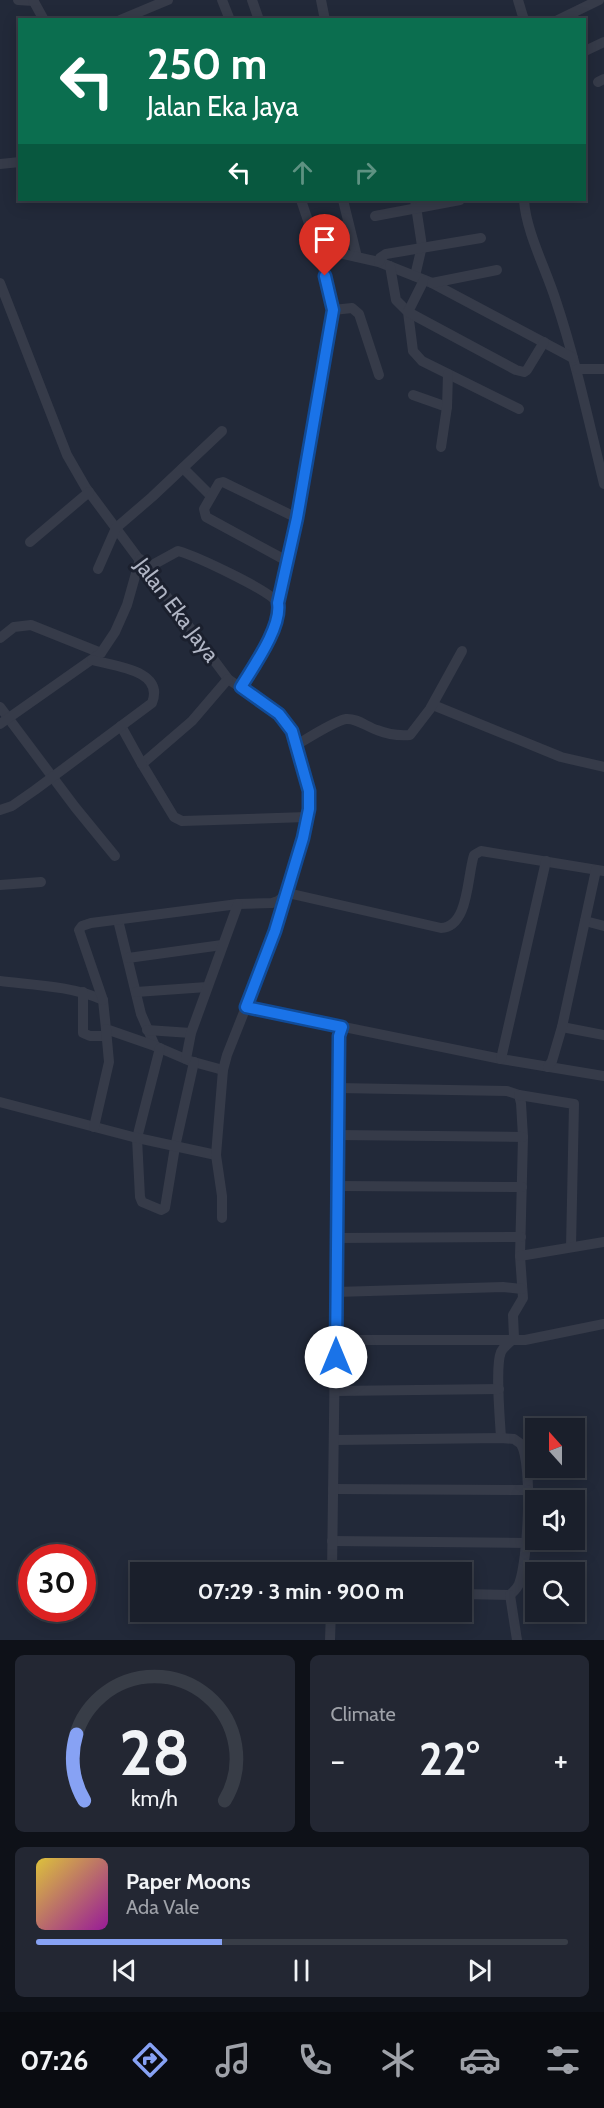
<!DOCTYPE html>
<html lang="en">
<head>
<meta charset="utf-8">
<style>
  :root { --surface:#1a1f2b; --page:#232733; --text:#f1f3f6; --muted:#9fa2a9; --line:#383d47; --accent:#87a2f4 }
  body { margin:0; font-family:Cabin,sans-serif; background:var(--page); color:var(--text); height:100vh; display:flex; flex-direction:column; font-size:22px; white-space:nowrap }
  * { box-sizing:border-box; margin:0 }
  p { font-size:20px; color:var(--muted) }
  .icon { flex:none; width:33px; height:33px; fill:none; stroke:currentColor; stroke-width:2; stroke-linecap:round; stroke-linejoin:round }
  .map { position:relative; height:1640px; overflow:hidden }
  .side { display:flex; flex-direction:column; gap:15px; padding:15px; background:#0e1118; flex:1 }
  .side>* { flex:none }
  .banner { position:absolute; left:18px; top:18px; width:568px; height:183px; border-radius:0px; box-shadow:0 3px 15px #0003,0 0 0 2px var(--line); background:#0b6e4f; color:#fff; overflow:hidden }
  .needle { width:39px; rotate:339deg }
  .controls { position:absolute; left:525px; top:1418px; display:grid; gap:12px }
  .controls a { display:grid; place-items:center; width:60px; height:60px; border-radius:0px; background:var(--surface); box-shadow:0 3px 15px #0003,0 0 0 2px var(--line); font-size:30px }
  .speed { position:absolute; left:18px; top:1544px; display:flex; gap:12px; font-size:30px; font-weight:700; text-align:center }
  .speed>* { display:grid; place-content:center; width:78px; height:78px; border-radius:50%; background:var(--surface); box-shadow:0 3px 15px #0003,0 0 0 2px var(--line); line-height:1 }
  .speed .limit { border:9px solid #d22; background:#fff; color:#111 }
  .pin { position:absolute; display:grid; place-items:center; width:51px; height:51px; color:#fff; margin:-62px -26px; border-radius:50% 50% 50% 0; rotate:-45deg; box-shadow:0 0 6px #0007 }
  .pin .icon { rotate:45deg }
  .me { position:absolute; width:66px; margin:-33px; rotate:0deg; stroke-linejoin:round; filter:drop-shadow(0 0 4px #0008) }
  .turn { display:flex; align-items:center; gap:21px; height:126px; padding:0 30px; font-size:27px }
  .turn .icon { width:78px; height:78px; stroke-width:2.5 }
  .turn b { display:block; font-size:42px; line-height:51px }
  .lanes { display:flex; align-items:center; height:57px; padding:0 30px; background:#0003; justify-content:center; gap:30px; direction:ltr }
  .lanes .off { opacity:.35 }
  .big { font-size:45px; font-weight:800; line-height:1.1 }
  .side .card { flex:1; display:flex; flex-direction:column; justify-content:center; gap:9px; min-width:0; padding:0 21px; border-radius:9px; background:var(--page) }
  .side .dial { align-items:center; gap:0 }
  .dial svg { height:156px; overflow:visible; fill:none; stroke:var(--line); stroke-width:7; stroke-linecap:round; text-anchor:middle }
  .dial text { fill:var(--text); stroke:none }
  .song { display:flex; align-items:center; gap:18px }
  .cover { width:72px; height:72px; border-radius:9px; background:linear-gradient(135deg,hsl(50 70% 55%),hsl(300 70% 35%)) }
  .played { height:6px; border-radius:3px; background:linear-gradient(90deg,var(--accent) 35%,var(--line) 35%) }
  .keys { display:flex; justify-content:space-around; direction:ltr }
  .heat { display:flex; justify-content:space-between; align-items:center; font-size:33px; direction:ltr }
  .side .tiles { flex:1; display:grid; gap:15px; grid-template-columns:1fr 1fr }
  .card:last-child { grid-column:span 2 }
  .trip { position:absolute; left:130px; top:1562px; width:342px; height:60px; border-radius:0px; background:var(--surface); box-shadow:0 3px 15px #0003,0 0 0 2px var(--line); font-weight:800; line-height:60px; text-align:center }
  .tab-bar { display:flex; height:96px; justify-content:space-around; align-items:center; background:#0a0c11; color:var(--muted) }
  .tab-bar .icon { width:42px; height:42px }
  .tab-bar .selected { color:var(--accent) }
  .tab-bar b { font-size:27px; color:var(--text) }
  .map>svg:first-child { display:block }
</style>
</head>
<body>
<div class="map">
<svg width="604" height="1640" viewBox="0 0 604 1640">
  <rect width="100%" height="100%" fill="#222939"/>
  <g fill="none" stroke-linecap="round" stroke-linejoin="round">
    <g stroke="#363b49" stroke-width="10">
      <polyline points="18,0 34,1"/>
      <polyline points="33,0 44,20"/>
      <polyline points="222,0 230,20"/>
      <polyline points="252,0 259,20"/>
      <polyline points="321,0 325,20"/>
      <polyline points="518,0 524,20"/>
      <polyline points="120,20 168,0"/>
      <polyline points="558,20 599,0"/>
      <polyline points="585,51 604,42"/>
      <polyline points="598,82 604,79"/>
      <polyline points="0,164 20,162"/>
      <polyline points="343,200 357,257"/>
      <polyline points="415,200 422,246 415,276"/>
      <path d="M524,200C526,232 546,269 556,301C576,361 589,423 604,484"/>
      <polyline points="375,216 460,200"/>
      <polyline points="317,248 379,262 432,283 573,358"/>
      <polyline points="379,262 380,258 386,254 481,238"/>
      <polyline points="390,266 396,300 408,312 413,351 422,361 519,409"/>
      <polyline points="424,280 408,312 516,370 524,372 527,370 544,342"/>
      <polyline points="0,283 67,455 86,488 228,679 279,714 292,731 303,765 309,791 309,809 303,838 275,931 246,1007 501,1059 604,1076"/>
      <polyline points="432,283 497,270"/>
      <polyline points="333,310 352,308 359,314 379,375"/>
      <polyline points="577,369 604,369"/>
      <polyline points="413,395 447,407"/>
      <polyline points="441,447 447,407 448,374"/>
      <polyline points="183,468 211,496"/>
      <polyline points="297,518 333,310 321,259 301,200"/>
      <polyline points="30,542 89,492"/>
      <path d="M147,568L178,551C196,556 269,590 278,603"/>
      <polyline points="98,569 116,528 152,497 222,431"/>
      <polyline points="0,638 14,627 31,625 101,653"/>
      <polyline points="228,679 192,721 142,764 174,817 182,821 307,817"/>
      <polyline points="241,687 267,641 275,624 297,518 223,482 219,483 204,509 206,517 287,561"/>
      <polyline points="433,705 561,757 604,767"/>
      <polyline points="0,707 75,807 115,856"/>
      <polyline points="0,724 101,653 115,632 127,605 140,559"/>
      <polyline points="121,726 142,764"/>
      <path d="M296,745C307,739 336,720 346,719C357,718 367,727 377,730C387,734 399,736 410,735L430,709L462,651"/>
      <path d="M0,810L12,806L35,790L152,703C165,670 114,666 92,660"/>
      <polyline points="0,885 41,882"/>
      <polyline points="118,920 141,1014 155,1046"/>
      <polyline points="585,921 604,926"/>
      <polyline points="128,958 222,945"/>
      <path d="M0,981C34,985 72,986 103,1000L106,1029L155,1046L190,1061L223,1070"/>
      <polyline points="83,992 83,1033 90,1036 105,1036"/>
      <polyline points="136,992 207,987"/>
      <path d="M103,1000L79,930L82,926L91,923L238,904L272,903L278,901L287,894H292L441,928C469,927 467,876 474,855L481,851L604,871"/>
      <polyline points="562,1027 604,1035"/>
      <polyline points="147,1030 191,1033"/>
      <polyline points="160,1048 137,1138 140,1197 142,1202 161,1210 165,1208 166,1202 175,1147 194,1062"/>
      <polyline points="186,1059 191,1033 238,904"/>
      <polyline points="501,1059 546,861"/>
      <polyline points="548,1067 552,1061 562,1027 596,870"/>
      <path d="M338,1088L507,1091L519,1095L521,1103L523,1137L520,1256L523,1298L513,1315L514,1338C510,1343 504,1346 501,1352C495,1366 500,1419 501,1438"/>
      <polyline points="519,1095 574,1104 571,1247"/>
      <polyline points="0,1102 133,1137 216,1155"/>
      <polyline points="94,1127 109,1062 106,1029"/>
      <polyline points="337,1135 523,1137"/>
      <polyline points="337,1186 522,1187"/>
      <polyline points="222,1218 222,1196 216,1155 223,1070 227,1055 246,1007"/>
      <polyline points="337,1238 521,1237"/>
      <polyline points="520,1256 604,1242"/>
      <polyline points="336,1292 503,1287 522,1289"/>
      <polyline points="336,1340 525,1340 604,1324"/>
      <polyline points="336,1391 499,1389"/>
      <path d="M335,1440L501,1438L514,1439L521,1444C533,1465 528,1561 519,1584C517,1589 514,1591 510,1595L462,1594"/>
      <polyline points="333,1489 527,1490"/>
      <polyline points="332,1541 525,1543"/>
      <polyline points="332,1572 339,1036 342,1027"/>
      <polyline points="510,1595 517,1640"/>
      <polyline points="330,1640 331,1611"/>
    </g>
  </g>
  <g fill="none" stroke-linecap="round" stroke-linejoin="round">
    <defs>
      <path id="route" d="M325,276L333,310L297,518L278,603C282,627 253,667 241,687L279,714L292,731L309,791V809L303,838L275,931L246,1007L342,1027L339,1036L336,1357"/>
    </defs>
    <use href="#route" stroke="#114b97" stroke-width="15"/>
    <use href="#route" stroke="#1a73e8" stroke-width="10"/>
  </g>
  <g text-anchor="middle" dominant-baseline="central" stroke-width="6" stroke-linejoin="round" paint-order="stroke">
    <g font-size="22" fill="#b1b6c5" stroke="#1b202e">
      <text transform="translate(177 610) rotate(53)">Jalan Eka Jaya</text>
    </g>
  </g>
</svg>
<div class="controls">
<a><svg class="needle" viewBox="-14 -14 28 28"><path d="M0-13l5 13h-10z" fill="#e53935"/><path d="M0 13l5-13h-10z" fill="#9fa2a9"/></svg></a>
<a><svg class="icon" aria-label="sound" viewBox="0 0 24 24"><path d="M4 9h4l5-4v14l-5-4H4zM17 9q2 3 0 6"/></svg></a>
<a><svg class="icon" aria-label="search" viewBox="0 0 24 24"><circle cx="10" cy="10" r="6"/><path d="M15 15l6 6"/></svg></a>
</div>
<div class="speed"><div class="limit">30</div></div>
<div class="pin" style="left:325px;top:276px;background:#d93025"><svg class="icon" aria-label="arrive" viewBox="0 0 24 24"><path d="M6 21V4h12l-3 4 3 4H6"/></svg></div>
<svg class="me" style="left:336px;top:1357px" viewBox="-20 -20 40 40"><circle r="19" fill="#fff"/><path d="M0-13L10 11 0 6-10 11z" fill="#1a73e8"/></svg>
<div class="trip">07:29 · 3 min · 900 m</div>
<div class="banner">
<div class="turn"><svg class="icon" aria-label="left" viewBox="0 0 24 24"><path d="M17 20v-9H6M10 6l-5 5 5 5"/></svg><div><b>250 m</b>Jalan Eka Jaya</div></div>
<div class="lanes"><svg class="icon" aria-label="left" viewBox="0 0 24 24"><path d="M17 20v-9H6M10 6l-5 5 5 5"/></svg><svg class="icon off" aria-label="ahead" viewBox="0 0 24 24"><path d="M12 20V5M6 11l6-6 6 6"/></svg><svg class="icon off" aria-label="right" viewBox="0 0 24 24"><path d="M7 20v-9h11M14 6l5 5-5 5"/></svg></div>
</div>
</div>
<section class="side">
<div class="tiles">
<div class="card dial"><svg viewBox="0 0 100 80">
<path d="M14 69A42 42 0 1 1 86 69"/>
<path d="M14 69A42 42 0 0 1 10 35" stroke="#87a2f4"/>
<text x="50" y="56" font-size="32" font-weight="700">28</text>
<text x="50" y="72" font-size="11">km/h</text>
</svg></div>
<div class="card"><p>Climate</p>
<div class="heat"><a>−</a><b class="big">22°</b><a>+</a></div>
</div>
<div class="card">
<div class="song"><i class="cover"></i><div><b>Paper Moons</b><p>Ada Vale</p></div></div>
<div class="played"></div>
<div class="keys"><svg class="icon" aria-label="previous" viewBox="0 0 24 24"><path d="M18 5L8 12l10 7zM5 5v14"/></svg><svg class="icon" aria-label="pause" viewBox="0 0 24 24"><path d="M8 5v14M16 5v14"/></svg><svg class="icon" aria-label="next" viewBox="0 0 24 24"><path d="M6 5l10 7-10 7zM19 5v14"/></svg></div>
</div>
</div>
</section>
<nav class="tab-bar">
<b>07:26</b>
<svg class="icon selected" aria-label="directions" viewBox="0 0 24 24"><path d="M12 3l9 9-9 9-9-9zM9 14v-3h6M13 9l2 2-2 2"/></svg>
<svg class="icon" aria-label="music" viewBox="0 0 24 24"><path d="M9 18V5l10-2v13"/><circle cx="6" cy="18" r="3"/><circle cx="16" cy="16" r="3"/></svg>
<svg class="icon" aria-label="phone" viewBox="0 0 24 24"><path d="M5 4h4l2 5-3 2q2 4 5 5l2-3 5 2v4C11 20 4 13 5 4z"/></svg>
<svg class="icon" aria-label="climate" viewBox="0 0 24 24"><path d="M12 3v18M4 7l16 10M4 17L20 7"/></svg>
<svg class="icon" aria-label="car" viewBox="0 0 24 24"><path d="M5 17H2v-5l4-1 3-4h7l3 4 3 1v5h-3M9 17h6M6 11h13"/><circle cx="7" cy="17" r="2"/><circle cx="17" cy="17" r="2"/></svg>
<svg class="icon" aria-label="filters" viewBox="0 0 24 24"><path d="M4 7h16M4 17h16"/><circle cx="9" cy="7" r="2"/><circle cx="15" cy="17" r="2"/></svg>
</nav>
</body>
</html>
